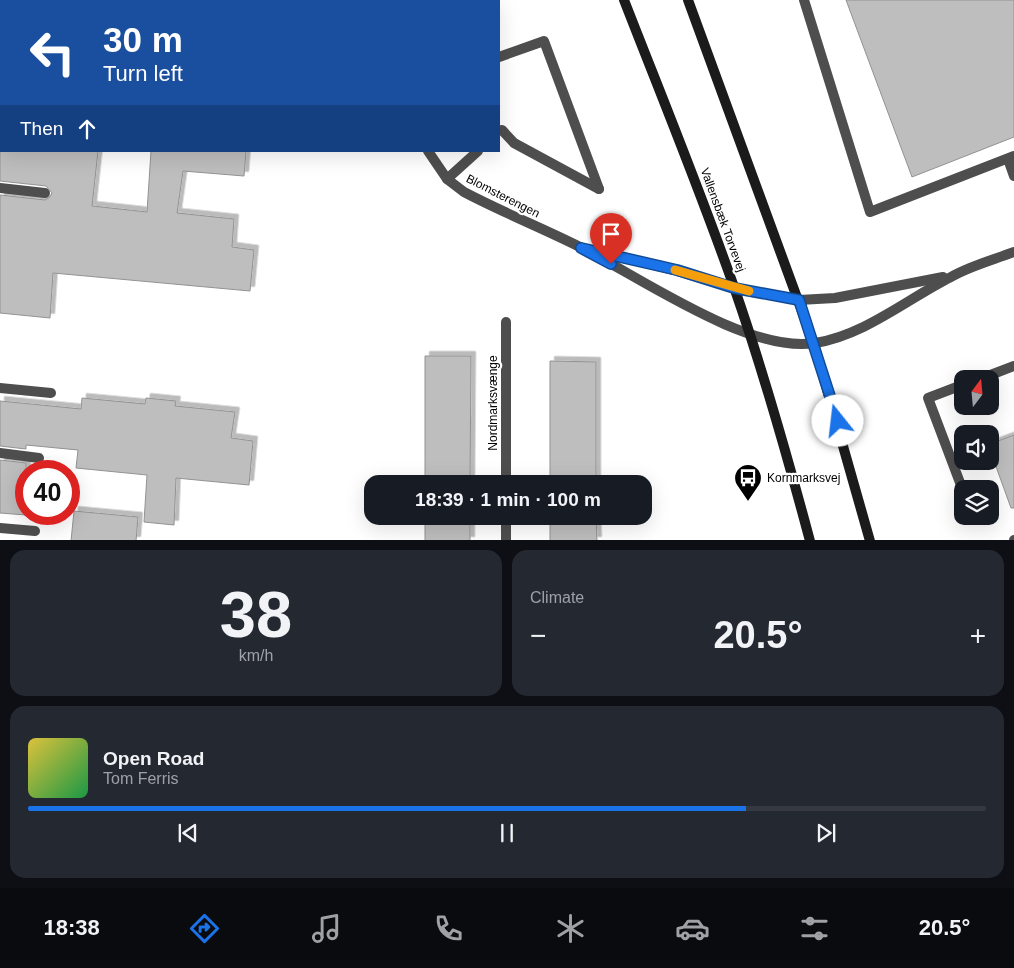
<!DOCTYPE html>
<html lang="en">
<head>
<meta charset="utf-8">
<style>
  :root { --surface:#171b24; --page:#242831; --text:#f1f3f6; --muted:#9ea1a6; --line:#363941; --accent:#1a73e8 }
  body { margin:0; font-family:Helvetica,sans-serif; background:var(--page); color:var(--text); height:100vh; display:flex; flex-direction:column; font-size:19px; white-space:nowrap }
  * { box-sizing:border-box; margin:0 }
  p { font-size:16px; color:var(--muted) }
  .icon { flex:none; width:28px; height:28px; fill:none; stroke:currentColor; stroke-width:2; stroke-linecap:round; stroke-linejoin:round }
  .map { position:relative; height:540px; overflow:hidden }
  .drawer { display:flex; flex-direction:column; gap:10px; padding:10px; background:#0d0f14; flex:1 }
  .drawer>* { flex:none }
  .hud { position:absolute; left:0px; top:0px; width:500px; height:152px; box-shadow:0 5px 20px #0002; background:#1a4fa0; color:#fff; overflow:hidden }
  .needle { width:32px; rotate:16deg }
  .controls { position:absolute; left:954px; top:370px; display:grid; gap:10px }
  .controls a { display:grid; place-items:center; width:45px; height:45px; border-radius:10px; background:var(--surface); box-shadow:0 5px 20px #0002; font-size:25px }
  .speed { position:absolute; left:15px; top:460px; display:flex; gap:10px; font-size:25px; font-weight:700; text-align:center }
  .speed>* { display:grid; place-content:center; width:65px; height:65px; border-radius:50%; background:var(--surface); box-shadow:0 5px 20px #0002; line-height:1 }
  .speed .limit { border:8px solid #d22; background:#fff; color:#111 }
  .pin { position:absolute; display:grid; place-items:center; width:42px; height:42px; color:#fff; margin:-51px -21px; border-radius:50% 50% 50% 0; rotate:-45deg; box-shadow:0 0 5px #0007 }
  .pin .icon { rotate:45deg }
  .me { position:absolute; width:55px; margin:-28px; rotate:344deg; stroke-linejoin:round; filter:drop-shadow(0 0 4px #0008) }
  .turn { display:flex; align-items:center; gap:18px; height:105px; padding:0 20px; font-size:22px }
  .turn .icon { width:65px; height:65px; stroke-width:2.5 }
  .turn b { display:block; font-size:35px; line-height:42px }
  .then { display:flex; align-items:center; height:48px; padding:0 20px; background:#0003; gap:10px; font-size:19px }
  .big { font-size:38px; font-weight:600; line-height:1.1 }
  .drawer .card { flex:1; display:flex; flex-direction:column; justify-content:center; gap:8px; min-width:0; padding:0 18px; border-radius:15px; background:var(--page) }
  .drawer .dial { align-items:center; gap:0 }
  .dial b { font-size:65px; line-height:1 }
  .song { display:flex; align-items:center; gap:15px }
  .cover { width:60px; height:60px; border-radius:8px; background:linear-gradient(135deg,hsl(50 70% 55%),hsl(140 70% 35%)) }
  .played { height:5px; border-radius:2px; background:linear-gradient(90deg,var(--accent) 75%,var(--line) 75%) }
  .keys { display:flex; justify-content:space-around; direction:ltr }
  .heat { display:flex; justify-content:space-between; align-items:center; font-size:28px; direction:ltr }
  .drawer .tiles { flex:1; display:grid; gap:10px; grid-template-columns:1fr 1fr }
  .card:last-child { grid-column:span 2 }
  .trip { position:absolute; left:364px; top:475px; width:288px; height:50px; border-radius:15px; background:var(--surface); box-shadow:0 5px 20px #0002; font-weight:600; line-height:50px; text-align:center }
  .tab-bar { display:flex; height:80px; justify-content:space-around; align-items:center; background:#090b0e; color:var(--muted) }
  .tab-bar .icon { width:35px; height:35px }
  .tab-bar .on { color:var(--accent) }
  .tab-bar b { font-size:22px; color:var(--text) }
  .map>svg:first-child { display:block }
</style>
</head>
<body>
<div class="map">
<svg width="1014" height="541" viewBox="0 0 1014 541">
  <defs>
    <filter id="shadow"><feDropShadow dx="4.5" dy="-4.5" stdDeviation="0" flood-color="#0004"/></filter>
  </defs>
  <rect width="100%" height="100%" fill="#fff"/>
  <g fill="#bebebe" stroke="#929292" filter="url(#shadow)">
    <polygon points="846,0 1014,0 1014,137 912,177"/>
    <polygon points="0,151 98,151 92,206 147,212 151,151 246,151 244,176 183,171 177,213 234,219 232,247 254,250 250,291 53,273 50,318 0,313 0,195 45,200 50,197 52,193 46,186 0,181"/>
    <polygon points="425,356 471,356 470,484 425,484"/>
    <polygon points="550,361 596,362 596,484 550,484"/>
    <polygon points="82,398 145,404 146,398 176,401 175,406 235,412 231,438 253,441 249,485 176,478 174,525 144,522 147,475 76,468 78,450 26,445 26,449 0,446 0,401 81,409"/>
    <polygon points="1014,435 1014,508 1011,508 990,450 990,444"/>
    <polygon points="0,460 26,463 26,515 0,513"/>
    <polygon points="74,511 138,517 136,541 71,541"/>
    <rect x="425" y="516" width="45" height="25"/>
    <polygon points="550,516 596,516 597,541 550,541"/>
  </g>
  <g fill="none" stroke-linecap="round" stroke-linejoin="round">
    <g stroke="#4e4e4e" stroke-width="10">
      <polyline points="804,0 870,212 1014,156"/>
      <polyline points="499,57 544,41 599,189"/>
      <polyline points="502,130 514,143 599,189"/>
      <polyline points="1008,159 1014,176"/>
      <polyline points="447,179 478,151"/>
      <polyline points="980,379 1014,366"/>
      <polyline points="0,388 51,393"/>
      <polyline points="0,453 39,458"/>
      <polyline points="962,488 928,398 962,385"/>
      <polyline points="0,528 35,531"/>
      <polyline points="1014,541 1014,540"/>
    </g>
    <g stroke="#4e4e4e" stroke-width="10">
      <polyline points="402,0 403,1"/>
      <polyline points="0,21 1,21"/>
      <path d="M428,151L447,179L464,192C502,212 542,228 580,247C640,277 749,354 815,343C865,335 907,299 951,277C970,266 993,260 1014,252"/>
      <polyline points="0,188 45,193"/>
      <polyline points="593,250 677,271 734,288 799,300 835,298 943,277"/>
      <polyline points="506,484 506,322"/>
      <polyline points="506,541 506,516"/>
    </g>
    <g stroke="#1b1b1b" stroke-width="10">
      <path d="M624,0C661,95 700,190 734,287C763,370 787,455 810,541"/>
      <polyline points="688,0 814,344 870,541"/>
    </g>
  </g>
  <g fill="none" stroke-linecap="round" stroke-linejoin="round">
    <defs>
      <polyline id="route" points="611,264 581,248 677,270 734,288 799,300 838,421"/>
    </defs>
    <use href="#route" stroke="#114b97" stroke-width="12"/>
    <use href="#route" stroke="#1a73e8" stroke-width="9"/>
    <polyline stroke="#f59e0b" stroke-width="9" points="675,270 749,291"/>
  </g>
  <defs>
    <symbol id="bus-pin" viewBox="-11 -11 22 30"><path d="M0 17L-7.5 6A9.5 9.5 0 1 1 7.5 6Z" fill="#000" stroke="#fff"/><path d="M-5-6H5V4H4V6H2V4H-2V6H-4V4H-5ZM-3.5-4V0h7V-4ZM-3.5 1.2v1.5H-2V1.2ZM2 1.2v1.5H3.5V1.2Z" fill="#fff"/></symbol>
  </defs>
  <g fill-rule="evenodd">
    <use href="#bus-pin" x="732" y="462" width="32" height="43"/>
  </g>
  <g text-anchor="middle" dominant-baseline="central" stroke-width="4.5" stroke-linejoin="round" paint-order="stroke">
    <g font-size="12" fill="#000" stroke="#fff">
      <text transform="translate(503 196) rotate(27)">Blomsterengen</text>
      <text transform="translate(723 220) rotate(70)">Vallensbæk Torvevej</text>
      <text transform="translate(493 403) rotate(-90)">Nordmarksvænge</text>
    </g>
    <g font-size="12" fill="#000" stroke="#fff" text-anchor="start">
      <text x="767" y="478">Kornmarksvej</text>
    </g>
  </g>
</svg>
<div class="controls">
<a><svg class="needle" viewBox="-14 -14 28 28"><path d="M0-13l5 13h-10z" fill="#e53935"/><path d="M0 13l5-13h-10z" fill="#9ea1a6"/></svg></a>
<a><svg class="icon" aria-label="sound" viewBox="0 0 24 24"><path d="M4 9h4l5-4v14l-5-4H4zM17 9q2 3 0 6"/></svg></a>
<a><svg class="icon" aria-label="layers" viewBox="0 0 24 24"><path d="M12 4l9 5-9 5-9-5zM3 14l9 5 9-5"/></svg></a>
</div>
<div class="speed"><div class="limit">40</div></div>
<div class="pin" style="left:611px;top:264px;background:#d93025"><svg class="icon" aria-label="arrive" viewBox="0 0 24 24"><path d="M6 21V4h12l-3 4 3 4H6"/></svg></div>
<svg class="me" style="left:838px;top:421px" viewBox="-20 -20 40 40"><circle r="19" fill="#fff"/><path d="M0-13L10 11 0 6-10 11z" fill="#1a73e8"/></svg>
<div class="trip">18:39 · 1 min · 100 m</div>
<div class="hud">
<div class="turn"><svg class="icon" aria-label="left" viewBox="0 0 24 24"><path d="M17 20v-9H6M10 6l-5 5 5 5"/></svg><div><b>30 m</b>Turn left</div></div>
<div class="then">Then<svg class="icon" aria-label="ahead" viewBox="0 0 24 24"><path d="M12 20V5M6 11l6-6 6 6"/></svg></div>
</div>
</div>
<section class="drawer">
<div class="tiles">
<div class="card dial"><b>38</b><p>km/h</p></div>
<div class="card"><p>Climate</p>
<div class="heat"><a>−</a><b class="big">20.5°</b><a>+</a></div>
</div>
<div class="card">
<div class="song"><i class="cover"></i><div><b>Open Road</b><p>Tom Ferris</p></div></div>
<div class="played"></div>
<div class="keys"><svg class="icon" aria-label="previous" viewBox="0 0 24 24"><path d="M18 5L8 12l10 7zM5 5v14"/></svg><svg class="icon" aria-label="pause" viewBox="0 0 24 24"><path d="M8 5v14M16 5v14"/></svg><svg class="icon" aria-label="next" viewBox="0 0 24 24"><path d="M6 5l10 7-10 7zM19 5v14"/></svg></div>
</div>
</div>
</section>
<nav class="tab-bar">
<b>18:38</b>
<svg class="icon on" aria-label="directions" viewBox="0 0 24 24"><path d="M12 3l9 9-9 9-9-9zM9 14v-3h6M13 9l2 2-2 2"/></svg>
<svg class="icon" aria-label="music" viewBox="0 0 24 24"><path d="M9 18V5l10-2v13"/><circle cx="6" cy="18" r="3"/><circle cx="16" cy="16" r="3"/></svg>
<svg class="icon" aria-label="phone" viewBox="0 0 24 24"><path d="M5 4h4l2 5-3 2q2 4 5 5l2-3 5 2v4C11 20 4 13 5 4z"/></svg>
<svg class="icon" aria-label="climate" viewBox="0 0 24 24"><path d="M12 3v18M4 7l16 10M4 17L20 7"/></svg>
<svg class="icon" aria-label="car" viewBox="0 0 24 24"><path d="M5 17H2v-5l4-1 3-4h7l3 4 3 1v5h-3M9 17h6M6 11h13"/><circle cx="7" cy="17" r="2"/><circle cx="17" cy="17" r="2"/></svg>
<svg class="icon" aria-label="filters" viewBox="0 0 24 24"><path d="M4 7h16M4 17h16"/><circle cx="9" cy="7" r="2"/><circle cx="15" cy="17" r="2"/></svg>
<b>20.5°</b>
</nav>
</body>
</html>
